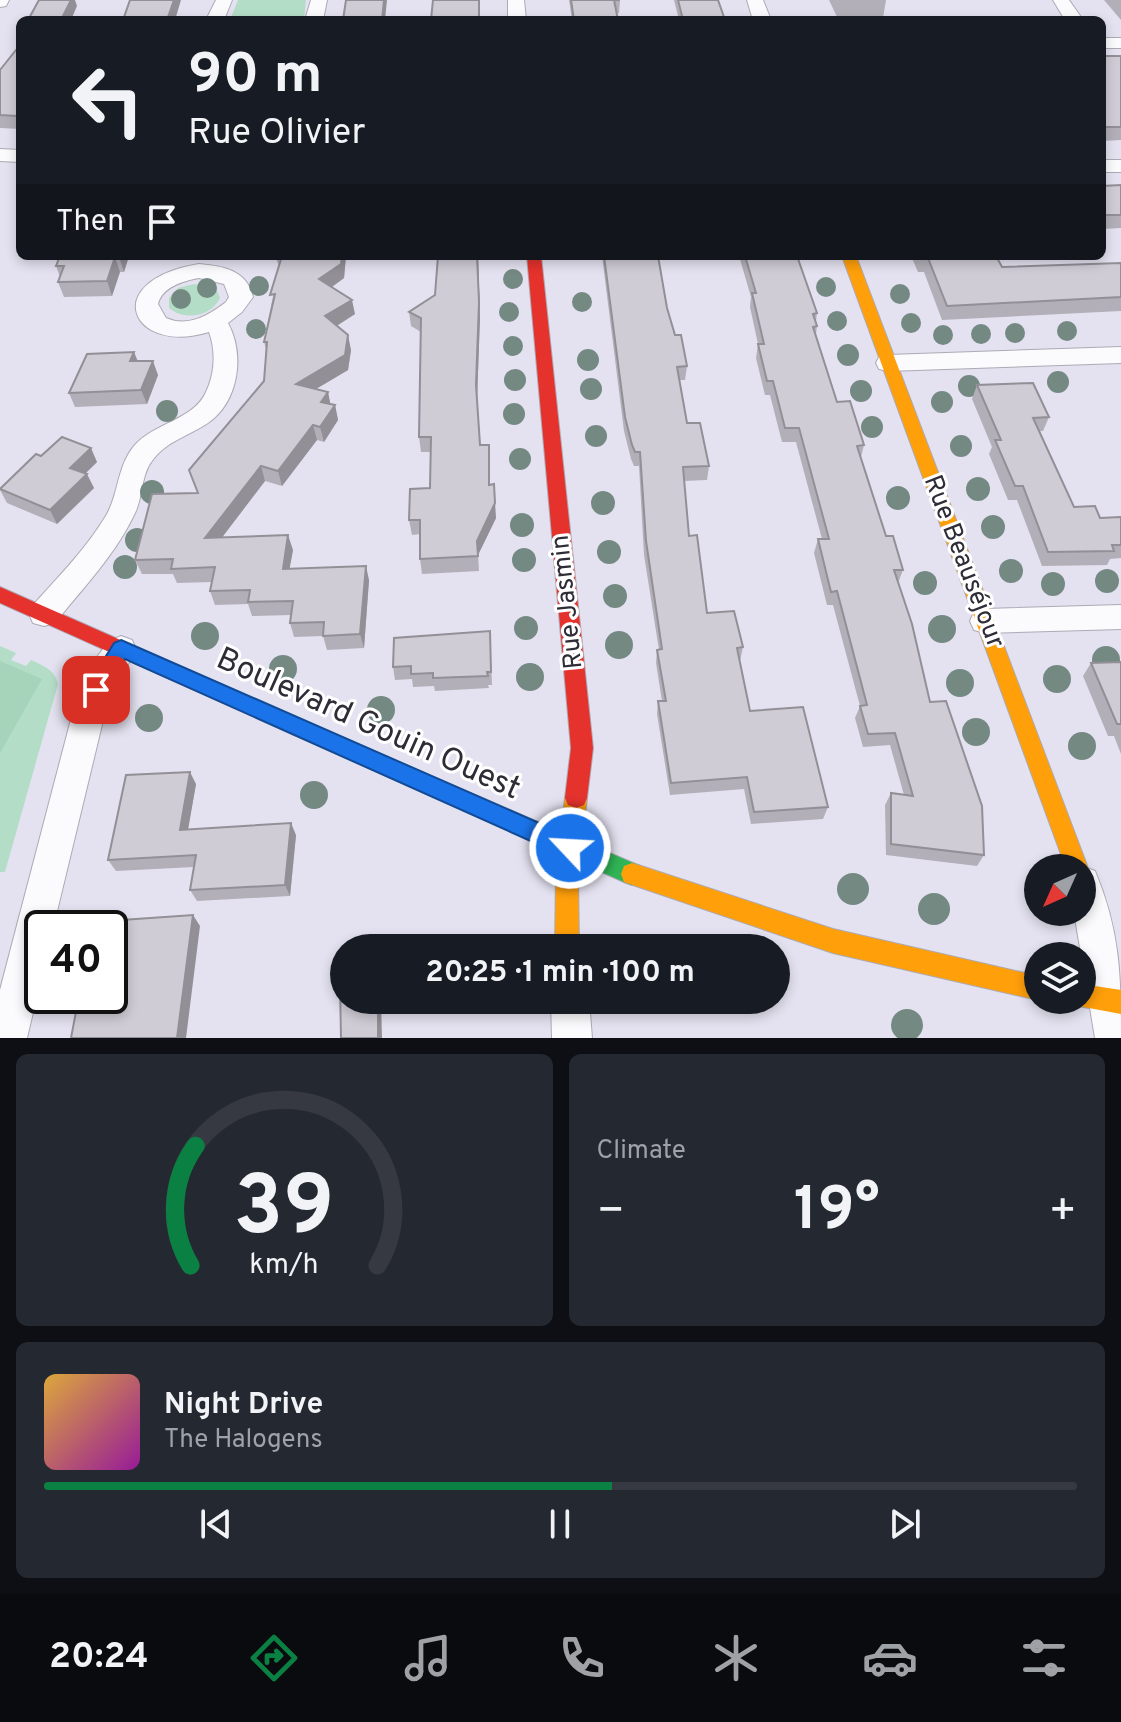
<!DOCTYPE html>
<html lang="en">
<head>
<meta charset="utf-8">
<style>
  :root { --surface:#171b24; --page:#242831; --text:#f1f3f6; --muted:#9ea1a6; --line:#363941; --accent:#0b8043 }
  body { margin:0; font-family:Overpass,sans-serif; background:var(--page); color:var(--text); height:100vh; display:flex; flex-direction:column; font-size:30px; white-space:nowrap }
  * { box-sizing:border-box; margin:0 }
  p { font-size:26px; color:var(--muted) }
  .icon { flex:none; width:44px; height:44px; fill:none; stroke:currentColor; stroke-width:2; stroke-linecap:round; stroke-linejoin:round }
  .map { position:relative; height:1038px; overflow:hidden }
  .drawer { display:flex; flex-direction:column; gap:16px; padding:16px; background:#0d0f14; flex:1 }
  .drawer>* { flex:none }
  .banner { position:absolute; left:16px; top:16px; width:1090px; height:244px; border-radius:12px; box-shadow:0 4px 12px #0003; background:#171b24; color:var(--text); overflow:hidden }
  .needle { width:52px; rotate:225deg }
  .controls { position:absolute; left:1024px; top:854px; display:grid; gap:16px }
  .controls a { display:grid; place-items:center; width:72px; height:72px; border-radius:50%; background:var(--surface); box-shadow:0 4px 12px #0003; font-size:40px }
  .speed { position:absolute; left:24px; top:910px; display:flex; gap:16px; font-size:40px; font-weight:700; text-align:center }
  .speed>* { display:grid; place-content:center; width:104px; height:104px; border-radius:50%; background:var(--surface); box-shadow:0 4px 12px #0003; line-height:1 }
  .speed .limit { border:4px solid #111; border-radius:12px; background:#fff; color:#111 }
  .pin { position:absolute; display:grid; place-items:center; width:68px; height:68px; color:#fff; margin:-34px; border-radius:16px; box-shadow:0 4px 12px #0006 }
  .me { position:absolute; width:88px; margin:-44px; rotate:295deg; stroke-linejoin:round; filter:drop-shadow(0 0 6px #0008) }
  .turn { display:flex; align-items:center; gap:28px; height:168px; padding:0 40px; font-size:36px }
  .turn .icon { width:104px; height:104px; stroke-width:2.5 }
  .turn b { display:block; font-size:56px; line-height:68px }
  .then { display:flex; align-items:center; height:76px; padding:0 40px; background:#0003; gap:16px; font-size:30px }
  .big { font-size:60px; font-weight:700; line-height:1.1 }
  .drawer .widget { flex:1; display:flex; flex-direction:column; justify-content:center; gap:12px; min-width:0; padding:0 28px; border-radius:12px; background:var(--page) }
  .drawer .dial { align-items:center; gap:0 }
  .dial svg { height:208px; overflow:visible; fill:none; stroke:var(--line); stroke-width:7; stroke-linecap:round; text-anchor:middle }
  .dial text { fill:var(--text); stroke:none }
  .song { display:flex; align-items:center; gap:24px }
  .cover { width:96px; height:96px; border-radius:12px; background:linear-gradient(135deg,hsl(40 70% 55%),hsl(300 70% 35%)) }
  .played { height:8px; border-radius:4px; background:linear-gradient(90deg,var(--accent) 55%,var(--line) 55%) }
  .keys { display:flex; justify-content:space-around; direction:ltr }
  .heat { display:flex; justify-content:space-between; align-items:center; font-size:44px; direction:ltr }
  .drawer .tiles { flex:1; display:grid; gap:16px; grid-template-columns:1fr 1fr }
  .widget:last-child { grid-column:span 2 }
  .trip { position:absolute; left:330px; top:934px; width:460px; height:80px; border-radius:40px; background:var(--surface); box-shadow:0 4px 12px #0003; font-weight:700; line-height:80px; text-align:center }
  .menu { display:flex; height:128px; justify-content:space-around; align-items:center; background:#090b0e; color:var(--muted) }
  .menu .icon { width:56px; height:56px }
  .menu .active { color:var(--accent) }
  .menu b { font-size:36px; color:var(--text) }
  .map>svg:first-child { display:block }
</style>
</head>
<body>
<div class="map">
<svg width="1121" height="1038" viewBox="0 0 1121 1038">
  <rect width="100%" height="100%" fill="#e4e2f0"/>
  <g fill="#b4ddc7">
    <polygon points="238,0 306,0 304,20 230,20"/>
    <path d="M194,284L216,288L220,298C211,317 184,321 169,308V298L178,288Z"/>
    <path d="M0,646L16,653L11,660L26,666L31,660C44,666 55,670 58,684L5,872H0Z"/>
  </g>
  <polygon fill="#a5d4bb" points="0,661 42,679 0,753"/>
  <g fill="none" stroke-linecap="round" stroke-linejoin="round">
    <defs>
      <g id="street">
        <polygon points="0,0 9,0 6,6 0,7"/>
        <polygon points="216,0 232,0 224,20 206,20"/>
        <polygon points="311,0 327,0 323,20 305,20"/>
        <polygon points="508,0 524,0 526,20 508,20"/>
        <polygon points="747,0 763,0 771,20 753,20"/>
        <polygon points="1053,0 1069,0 1083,20 1065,20"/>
        <rect x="1102" y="38" width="19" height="10"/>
        <polygon points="0,149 20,150 20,162 0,161"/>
        <rect x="1102" y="160" width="19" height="12"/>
        <path d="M199,264C223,266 247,270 253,297L242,312L228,323C245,355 239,401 208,423C189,436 166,441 152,461C141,475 143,497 135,513C116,554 83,588 55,623L44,626L33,623L29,614L33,605C59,576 87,548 107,514C119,492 117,467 134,446C153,423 194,420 206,392C215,373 216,351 209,332C132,356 97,281 199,264ZM199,278L224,284L229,297L226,302C209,315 188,328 166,318L158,304C162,287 183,281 199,278Z"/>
        <polygon points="1121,347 1121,363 888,371 879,369 876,363 879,357 888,355"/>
        <polygon points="1121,605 1121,629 985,633 974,630 970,621 974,612 985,609"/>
        <path d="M121,636L132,640L136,649L107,704L53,928H42V974L27,1038H0V990L75,704C85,681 96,645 121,636Z"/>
        <path d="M1082,866L1095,871C1120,931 1121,974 1121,1038H1095L1074,912H1082V868H1076Z"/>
        <polygon points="551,1000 589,1000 592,1038 552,1038"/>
      </g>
      <polygon id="fast" points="297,718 640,866 643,874 640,882 632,885 624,882 290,733 287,727 290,721"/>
      <g id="slow">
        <polygon points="842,256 856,256 1088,868 1082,877 1082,868 1066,868"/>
        <polygon points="576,788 584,791 587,798 578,875 579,948 555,948 556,875 565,798 568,791"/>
        <polygon points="632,863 833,929 1038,976 1038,1000 833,953 624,882 621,874 624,866"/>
        <polygon points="1082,984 1121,990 1121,1014 1073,1005 1071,1000 1082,1000"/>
      </g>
      <g id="jam">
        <polygon points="527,256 541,256 593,748 587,798 584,805 576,808 568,805 565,798 571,748"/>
        <polygon points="0,587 304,721 307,727 304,733 297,736 290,733 0,603"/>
      </g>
    </defs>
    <use href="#street" stroke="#acaab5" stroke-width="2"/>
    <use href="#fast" stroke="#acaab5" stroke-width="2"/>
    <use href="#slow" stroke="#acaab5" stroke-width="2"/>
    <use href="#jam" stroke="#acaab5" stroke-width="2"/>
    <use href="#street" fill="#fbfbfd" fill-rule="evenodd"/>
    <use href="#fast" fill="#30b455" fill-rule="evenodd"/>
    <use href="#slow" fill="#ff9f0a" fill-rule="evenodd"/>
    <use href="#jam" fill="#e5322d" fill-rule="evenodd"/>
  </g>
  <g fill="#758983">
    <circle cx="513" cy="279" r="10"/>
    <circle cx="259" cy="286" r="10"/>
    <circle cx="826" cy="287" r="10"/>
    <circle cx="207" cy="288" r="10"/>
    <circle cx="900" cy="294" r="10"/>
    <circle cx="181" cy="299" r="10"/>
    <circle cx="582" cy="302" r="10"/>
    <circle cx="509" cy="312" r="10"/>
    <circle cx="837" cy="321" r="10"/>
    <circle cx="911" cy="323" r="10"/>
    <circle cx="256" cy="329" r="10"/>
    <circle cx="1067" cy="331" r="10"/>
    <circle cx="1015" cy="333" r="10"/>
    <circle cx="981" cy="334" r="10"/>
    <circle cx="943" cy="335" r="10"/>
    <circle cx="513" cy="346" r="10"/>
    <circle cx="848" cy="355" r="11"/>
    <circle cx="588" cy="360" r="11"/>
    <circle cx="515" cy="380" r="11"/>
    <circle cx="1058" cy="382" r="11"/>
    <circle cx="969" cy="386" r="11"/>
    <circle cx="591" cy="389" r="11"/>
    <circle cx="861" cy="391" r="11"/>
    <circle cx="942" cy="402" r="11"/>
    <circle cx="167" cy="411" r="11"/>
    <circle cx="514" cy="414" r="11"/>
    <circle cx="872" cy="427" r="11"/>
    <circle cx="596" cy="436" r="11"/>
    <circle cx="961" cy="446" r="11"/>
    <circle cx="520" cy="459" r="11"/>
    <circle cx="978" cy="489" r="12"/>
    <circle cx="152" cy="492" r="12"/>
    <circle cx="898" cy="498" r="12"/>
    <circle cx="603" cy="503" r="12"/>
    <circle cx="522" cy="525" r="12"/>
    <circle cx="993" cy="527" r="12"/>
    <circle cx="137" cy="540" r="12"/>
    <circle cx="609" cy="552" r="12"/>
    <circle cx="524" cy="560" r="12"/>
    <circle cx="125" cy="567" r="12"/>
    <circle cx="1011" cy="571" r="12"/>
    <circle cx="1107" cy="581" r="12"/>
    <circle cx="925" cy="583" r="12"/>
    <circle cx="1053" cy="584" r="12"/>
    <circle cx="615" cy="596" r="12"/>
    <circle cx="942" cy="629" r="14"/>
    <circle cx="526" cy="628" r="12"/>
    <circle cx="205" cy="636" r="14"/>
    <circle cx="619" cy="645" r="14"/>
    <circle cx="1106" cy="660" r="14"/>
    <circle cx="283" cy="669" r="14"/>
    <circle cx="530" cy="677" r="14"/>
    <circle cx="1057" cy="679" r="14"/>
    <circle cx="960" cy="683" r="14"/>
    <circle cx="381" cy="710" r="14"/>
    <circle cx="149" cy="718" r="14"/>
    <circle cx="976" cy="732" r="14"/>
    <circle cx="1082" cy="746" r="14"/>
    <circle cx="314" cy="795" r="14"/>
    <circle cx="853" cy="889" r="16"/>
    <circle cx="934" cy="909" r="16"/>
    <circle cx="907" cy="1025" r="16"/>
  </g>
  <g fill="#b3afb8">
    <polygon points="569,0 620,0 619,13 617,13 618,20 572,20"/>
    <polygon points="674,0 718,0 725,20 679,20"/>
    <polygon points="829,0 886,0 883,18 838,19"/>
    <polygon points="1104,0 1121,0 1121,20"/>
    <polygon points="20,45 20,129 0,128 0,70"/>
    <polygon points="1102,56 1121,56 1121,140 1102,141"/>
    <polygon points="1121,185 1121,228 1102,229 1102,186"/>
    <polygon points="60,256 129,256 124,272 120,272 112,296 64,297 58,282 60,277 56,266"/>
    <polygon points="275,256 346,256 344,278 332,287 355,314 337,326 351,350 348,370 316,389 328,392 330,404 335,405 338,420 324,442 317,440 282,486 265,481 222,537 293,550 289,569 369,580 364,648 327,650 323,636 294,637 290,623 291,615 252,616 248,604 215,605 210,591 212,582 177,583 173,574 142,574 135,560 197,493 264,381 266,349 264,342 279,266"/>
    <polygon points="478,256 480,317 477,400 480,445 489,445 490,485 496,518 478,555 479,571 422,574 420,559 420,534 412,535 409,520 430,488 430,452 421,452 419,437 421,332 411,326 409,312 435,295"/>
    <polygon points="602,256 658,256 667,308 675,335 687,366 685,380 679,380 687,423 709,466 707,480 684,481 689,536 707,613 743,647 740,661 750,711 828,807 823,819 751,824 744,789 670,795 657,714 658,701 662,701 656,663 657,650 659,650 644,555 639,466 634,466 631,459 624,431"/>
    <polygon points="739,256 797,256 817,313 816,321 817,326 816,334 837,402 864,445 861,457 886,536 903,570 898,583 930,702 984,855 977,866 886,855 885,805 891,793 904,795 890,745 863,747 855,718 860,706 833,605 827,605 814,553 818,539 822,539 796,442 782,442 770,395 765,395 756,358 758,344 750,307 751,297"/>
    <polygon points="911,256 996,256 1002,267 1121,263 1121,311 942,320 924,272 918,272"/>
    <polygon points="134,352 138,361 158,375 147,404 75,407 69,393"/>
    <polygon points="977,385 1049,417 1043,431 1040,431 1074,507 1100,518 1121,517 1121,558 1110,559 1107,565 1042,566 1017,500 1008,500 989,454 992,447 972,399"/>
    <polygon points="41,456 97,462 85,473 94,488 57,524 7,503 0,490 0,488"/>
    <polygon points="490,631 492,685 488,685 489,688 435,691 434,686 413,687 412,679 395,680 393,667"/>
    <polygon points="1121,662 1121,754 1114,736 1108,736 1083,676 1091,663"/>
    <polygon points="196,784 188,829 296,835 290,896 197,901 190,890 194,867 116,871 108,860"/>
  </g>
  <g fill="#928f96">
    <polygon points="71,0 75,0 77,6 71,20 61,20"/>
    <polygon points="174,0 181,0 175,20 167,20"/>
    <polygon points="384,0 387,0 385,20 382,20"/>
    <polygon points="119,256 129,256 124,272 119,257"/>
    <polygon points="342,256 346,256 344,278 322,294 319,279"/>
    <polygon points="478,256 480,317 477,400 476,385"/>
    <polygon points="115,257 120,272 112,296 107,281"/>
    <polygon points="352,300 355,314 328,331 325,316"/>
    <polygon points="348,335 351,350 348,370 299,399 296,384"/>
    <polygon points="134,352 139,366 130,361"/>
    <polygon points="153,361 158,375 147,404 141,390"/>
    <polygon points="328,392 331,407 321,402"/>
    <polygon points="335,405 338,420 324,442 320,427"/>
    <polygon points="313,425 317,440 282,486 278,471"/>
    <polygon points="91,448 97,462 77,482 70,468"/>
    <polygon points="261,466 265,481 211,552 205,538"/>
    <polygon points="87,474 94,488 57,524 50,510"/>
    <polygon points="494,484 496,518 478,555 479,571 477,541"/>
    <polygon points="288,535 293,550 287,583 283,569"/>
    <polygon points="366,566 369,580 364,648 360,634"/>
    <polygon points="190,772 196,784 186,841 180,830"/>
    <polygon points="291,823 296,835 290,896 285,885"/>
    <polygon points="193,915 200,926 186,1038 177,1038"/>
    <polygon points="378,1000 381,1000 382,1038 378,1038"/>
  </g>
  <g fill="#d0ccd6" stroke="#928f96" stroke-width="2">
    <polygon points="39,0 71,0 61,20 28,20"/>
    <polygon points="130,0 174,0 167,20 123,20"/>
    <polygon points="346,0 384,0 382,20 343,20"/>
    <polygon points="433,0 479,0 479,20 431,20"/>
    <polygon points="571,0 620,0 614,0 618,20 574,20"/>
    <polygon points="678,0 718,0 725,20 683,20"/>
    <polygon points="20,45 20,114 17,116 0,115 0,70"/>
    <rect x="1102" y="56" width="19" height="71"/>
    <polygon points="1121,185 1121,215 1102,215 1102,186"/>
    <polygon points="60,256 119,256 115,257 107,281 58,282 64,266 56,266"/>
    <polygon points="282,256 342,256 341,264 319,279 352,300 325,316 348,335 345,355 296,384 328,392 321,402 335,405 320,427 313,425 278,471 261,466 205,538 288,535 283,569 366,566 360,634 323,636 324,622 290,623 293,601 248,602 250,590 210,591 215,567 171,569 173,559 135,560 152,494 198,493 189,470 264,381 267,342 264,342 275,294 270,295"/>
    <polygon points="438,256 477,256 479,302 476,385 480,445 489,445 489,485 494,484 495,503 477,541 478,556 420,559 420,520 409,520 410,489 430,488 431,437 419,437 421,318 409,312 435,295"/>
    <polygon points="604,256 658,256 667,308 675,335 681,335 687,366 677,367 687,423 700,423 709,466 683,467 689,536 697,535 707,613 734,611 743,647 737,648 750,711 803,707 828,807 754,812 747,777 671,783 658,701 666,701 657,650 662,649 646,541 640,452 635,452 632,445 625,417"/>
    <polygon points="745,256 797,256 817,313 813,314 817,326 813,327 837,402 850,401 864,445 857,446 886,536 893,536 903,570 894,570 912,624 930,702 946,701 982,806 984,855 891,844 891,793 913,796 895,733 868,734 860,706 867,705 837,591 831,592 818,539 829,539 799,428 785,428 773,381 767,381 758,344 764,344 752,293 756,293"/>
    <polygon points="921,256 996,256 1002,267 1121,263 1121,297 947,306 928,258 922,258"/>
    <polygon points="134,352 130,361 153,361 141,390 69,393 87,354"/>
    <polygon points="1033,383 1049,417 1033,418 1074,507 1095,506 1100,518 1121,517 1121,545 1112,545 1114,551 1048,552 1023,486 1015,486 995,440 1001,440 977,385"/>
    <polygon points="62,437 91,448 70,468 87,474 50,510 0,489 36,454 41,456"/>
    <polygon points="490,631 491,672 487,672 488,676 433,678 433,673 411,674 411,666 393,667 394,638"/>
    <polygon points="1121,662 1121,724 1117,724 1091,663"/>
    <polygon points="190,772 180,830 291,823 285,885 190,890 196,855 108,860 126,775"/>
    <polygon points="193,915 177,1038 71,1038 79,996 110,996 110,928 92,928 93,922"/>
    <polygon points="340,983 344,983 344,1000 378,1000 378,1038 341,1038"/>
  </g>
  <path fill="#1a73e8" stroke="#114b97" stroke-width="2" d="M121,640L578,840L582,848L578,855L570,858L562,855L125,659C117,673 108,703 89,697L86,690L89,684L114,643Z"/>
  <g text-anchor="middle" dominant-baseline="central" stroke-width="6" stroke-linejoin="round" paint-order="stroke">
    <g font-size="26" fill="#2e2d37" stroke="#fff">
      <text transform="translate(963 562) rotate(69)">Rue Beauséjour</text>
      <text transform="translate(568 602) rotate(-96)">Rue Jasmin</text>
    </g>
    <g font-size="32" fill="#2e2d37" stroke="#fff">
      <text transform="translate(368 725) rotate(24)">Boulevard Gouin Ouest</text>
    </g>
  </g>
</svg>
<div class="controls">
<a><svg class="needle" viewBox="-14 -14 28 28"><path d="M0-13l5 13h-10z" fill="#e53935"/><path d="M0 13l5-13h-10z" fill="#9ea1a6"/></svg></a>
<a><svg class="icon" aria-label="layers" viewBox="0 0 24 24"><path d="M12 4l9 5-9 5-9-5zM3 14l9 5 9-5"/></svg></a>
</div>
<div class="speed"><div class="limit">40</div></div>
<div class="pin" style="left:96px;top:690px;background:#d93025"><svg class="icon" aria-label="arrive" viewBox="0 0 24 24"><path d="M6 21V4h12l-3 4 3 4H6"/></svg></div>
<svg class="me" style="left:570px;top:848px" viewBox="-20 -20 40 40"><circle r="17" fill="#1a73e8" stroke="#fff" stroke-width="3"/><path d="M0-11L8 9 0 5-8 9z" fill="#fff"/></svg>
<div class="trip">20:25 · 1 min · 100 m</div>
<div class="banner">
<div class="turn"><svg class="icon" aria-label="left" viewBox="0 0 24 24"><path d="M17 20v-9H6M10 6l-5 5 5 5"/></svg><div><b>90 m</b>Rue Olivier</div></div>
<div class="then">Then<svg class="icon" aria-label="arrive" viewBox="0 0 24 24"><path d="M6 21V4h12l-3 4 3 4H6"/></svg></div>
</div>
</div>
<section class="drawer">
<div class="tiles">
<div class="widget dial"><svg viewBox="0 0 100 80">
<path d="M14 69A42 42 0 1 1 86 69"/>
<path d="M14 69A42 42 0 0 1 16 23" stroke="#0b8043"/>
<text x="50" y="56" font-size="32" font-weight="700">39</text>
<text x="50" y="72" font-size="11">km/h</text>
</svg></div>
<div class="widget"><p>Climate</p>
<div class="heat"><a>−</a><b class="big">19°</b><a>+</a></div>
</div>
<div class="widget">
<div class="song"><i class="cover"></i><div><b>Night Drive</b><p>The Halogens</p></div></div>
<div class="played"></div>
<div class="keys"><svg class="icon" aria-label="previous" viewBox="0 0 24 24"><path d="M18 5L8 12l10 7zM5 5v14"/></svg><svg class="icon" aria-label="pause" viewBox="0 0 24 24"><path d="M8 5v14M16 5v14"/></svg><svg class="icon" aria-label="next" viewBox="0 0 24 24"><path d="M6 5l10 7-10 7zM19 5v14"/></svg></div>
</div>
</div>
</section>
<nav class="menu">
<b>20:24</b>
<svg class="icon active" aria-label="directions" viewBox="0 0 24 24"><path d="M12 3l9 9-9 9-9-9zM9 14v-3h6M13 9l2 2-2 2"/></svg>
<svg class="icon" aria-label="music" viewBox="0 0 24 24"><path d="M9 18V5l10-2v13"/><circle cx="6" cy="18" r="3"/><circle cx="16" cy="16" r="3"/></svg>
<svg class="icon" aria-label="phone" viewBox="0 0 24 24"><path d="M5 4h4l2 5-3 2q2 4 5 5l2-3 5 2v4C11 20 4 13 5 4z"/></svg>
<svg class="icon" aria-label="climate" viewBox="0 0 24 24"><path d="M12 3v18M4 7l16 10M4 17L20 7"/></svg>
<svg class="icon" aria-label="car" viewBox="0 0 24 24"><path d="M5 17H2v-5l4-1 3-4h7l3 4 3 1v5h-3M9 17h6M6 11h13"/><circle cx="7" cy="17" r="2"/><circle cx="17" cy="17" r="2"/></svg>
<svg class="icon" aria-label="filters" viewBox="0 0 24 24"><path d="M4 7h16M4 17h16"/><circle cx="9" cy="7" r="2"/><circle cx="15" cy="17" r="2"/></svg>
</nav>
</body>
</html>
